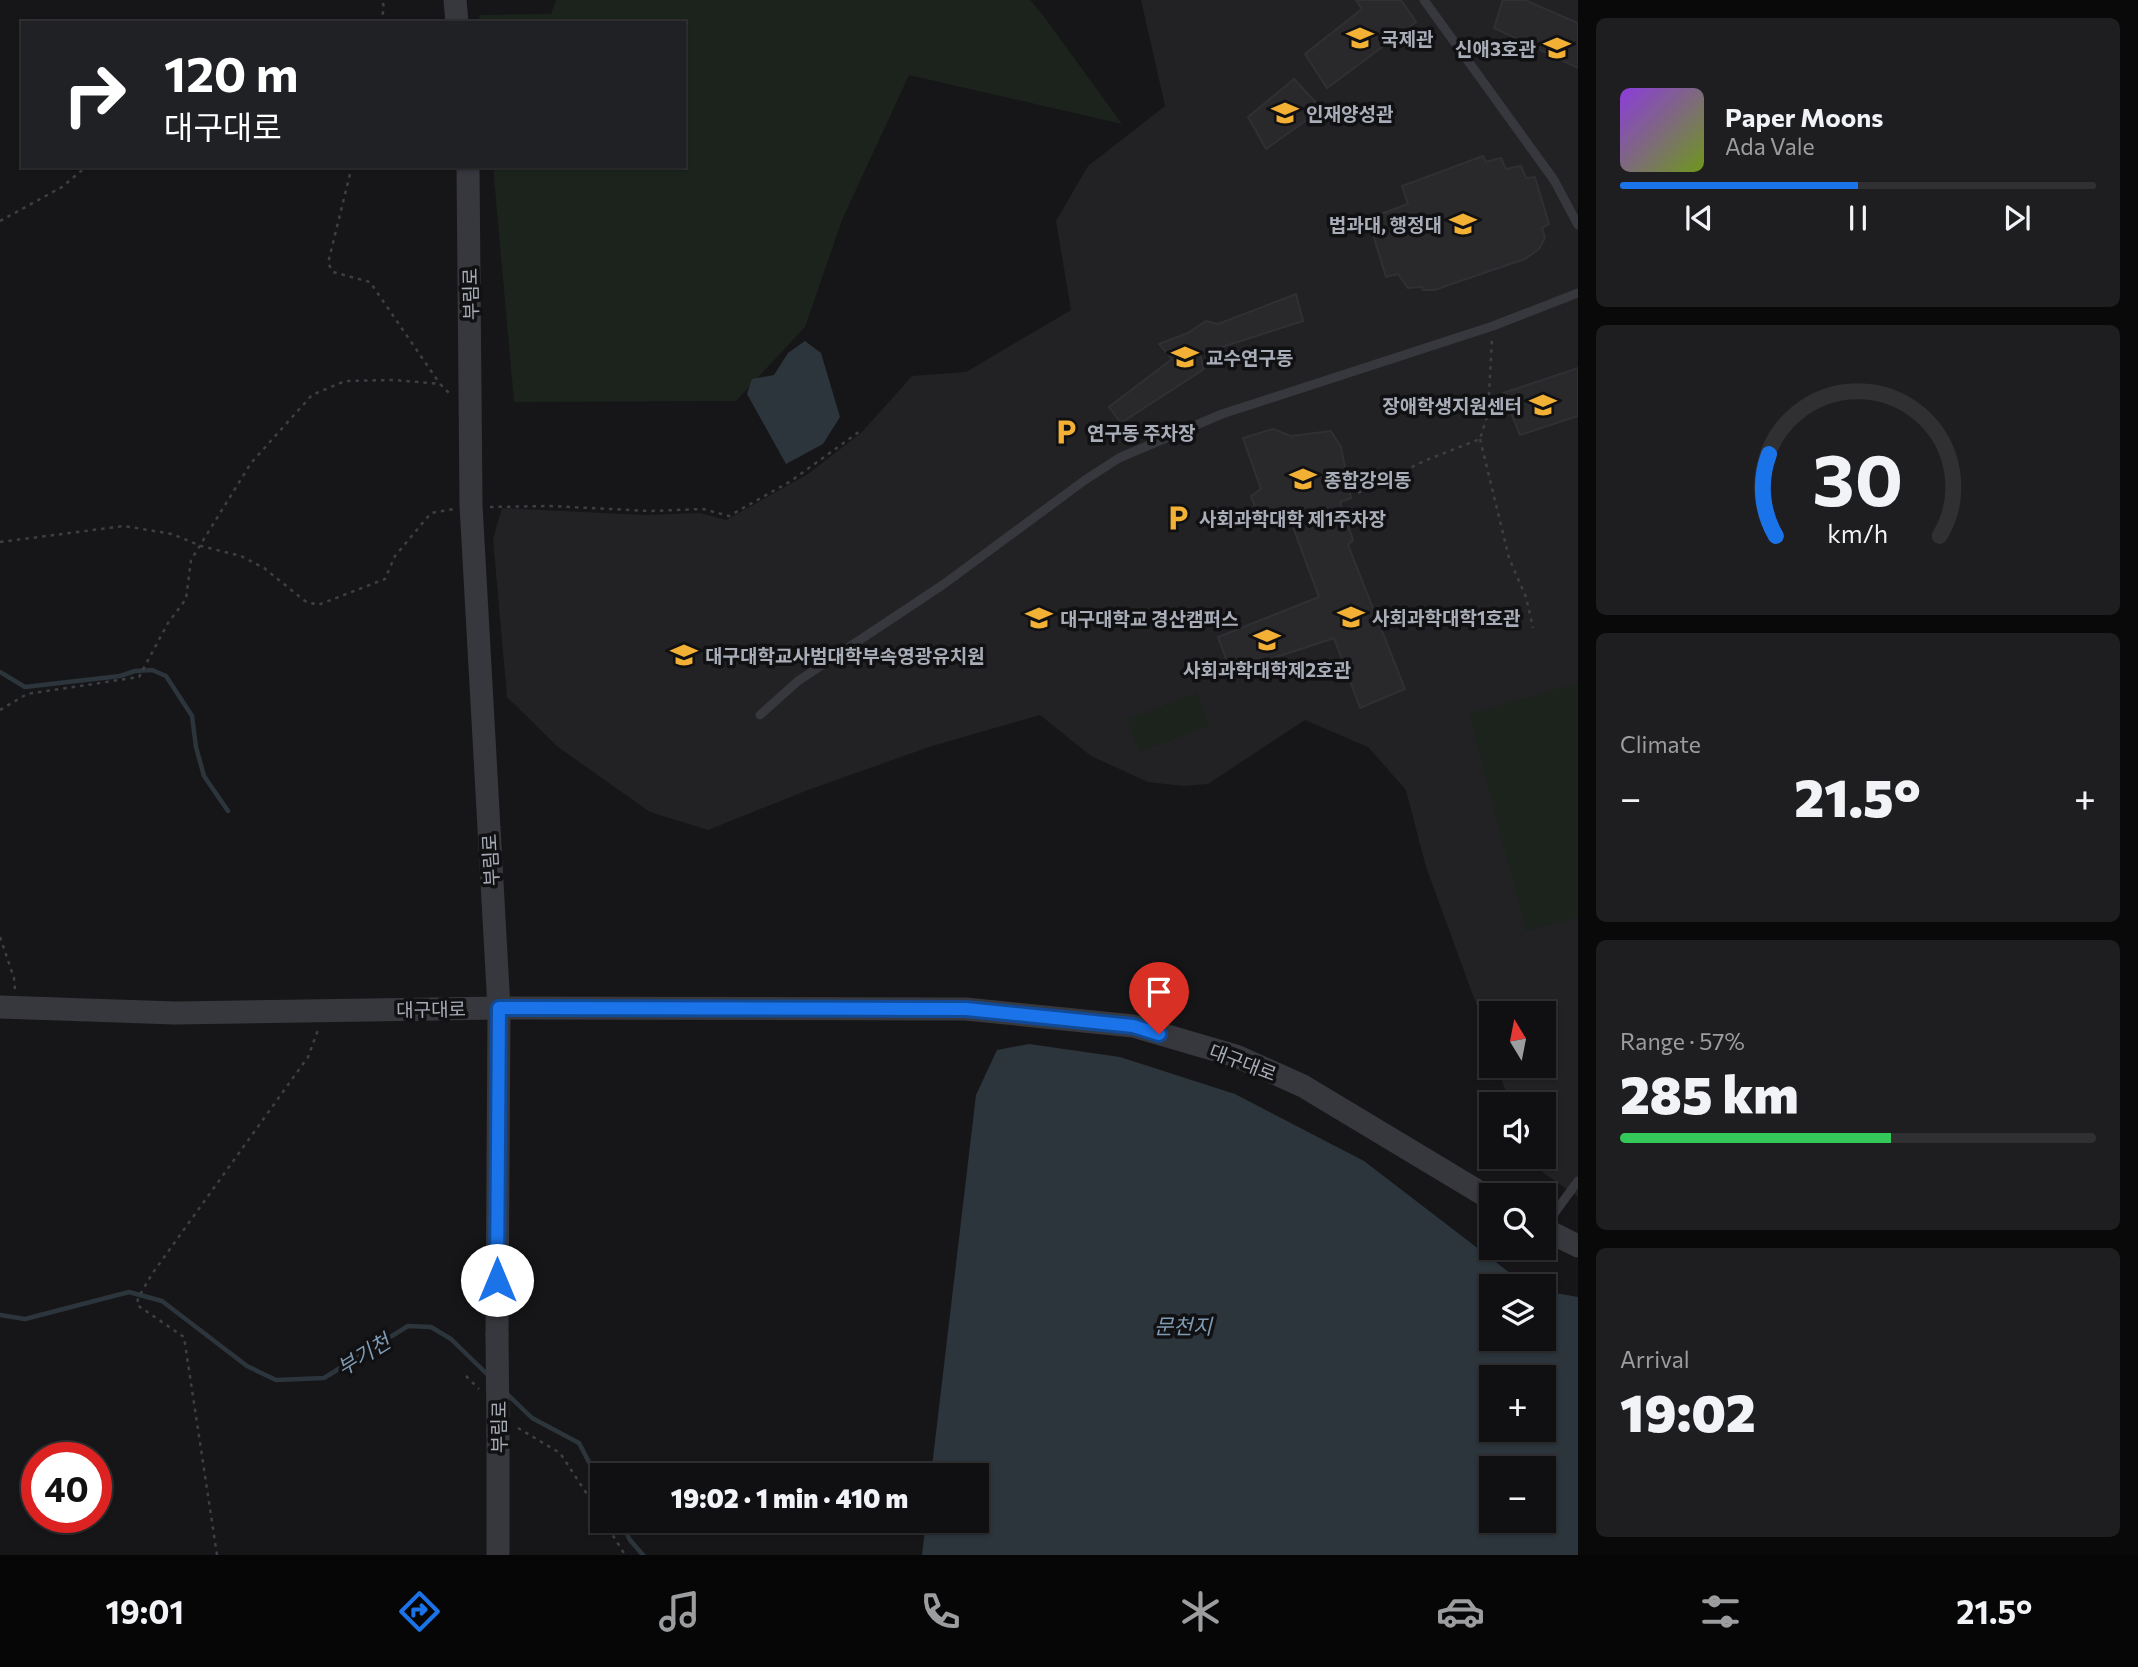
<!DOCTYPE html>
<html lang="en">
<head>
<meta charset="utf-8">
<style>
  :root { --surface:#101012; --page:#1e1e20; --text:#f1f3f6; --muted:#9c9d9f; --line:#303032; --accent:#1a73e8 }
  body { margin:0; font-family:Commissioner,"Noto Sans KR",sans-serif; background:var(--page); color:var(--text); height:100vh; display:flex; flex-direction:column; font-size:26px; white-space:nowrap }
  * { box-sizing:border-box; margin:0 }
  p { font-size:23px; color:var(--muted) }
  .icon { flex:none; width:38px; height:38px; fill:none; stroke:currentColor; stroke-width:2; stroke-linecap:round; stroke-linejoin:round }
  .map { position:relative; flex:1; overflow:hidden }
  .side { display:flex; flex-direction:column; gap:18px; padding:18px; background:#09090a; width:560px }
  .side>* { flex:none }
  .guide { position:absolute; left:21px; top:21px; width:665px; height:147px; border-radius:0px; box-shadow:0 2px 5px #0004,0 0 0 2px var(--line); background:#202124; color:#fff; overflow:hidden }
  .needle { width:46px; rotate:350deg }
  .controls { position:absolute; left:1479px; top:1001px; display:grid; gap:14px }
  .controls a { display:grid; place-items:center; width:77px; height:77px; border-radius:0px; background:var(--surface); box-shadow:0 2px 5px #0004,0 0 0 2px var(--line); font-size:35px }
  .speed { position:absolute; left:21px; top:1442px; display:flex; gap:14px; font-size:35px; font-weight:700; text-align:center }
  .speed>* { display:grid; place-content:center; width:91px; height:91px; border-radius:50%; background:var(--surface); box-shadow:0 2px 5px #0004,0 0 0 2px var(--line); line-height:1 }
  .speed .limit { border:10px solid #d22; background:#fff; color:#111 }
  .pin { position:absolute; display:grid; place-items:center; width:60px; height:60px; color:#fff; margin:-72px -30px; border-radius:50% 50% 50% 0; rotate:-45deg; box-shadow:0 0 7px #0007 }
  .pin .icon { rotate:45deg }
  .me { position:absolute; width:77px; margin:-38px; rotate:0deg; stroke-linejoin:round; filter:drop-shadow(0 0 5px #0008) }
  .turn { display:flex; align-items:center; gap:24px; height:147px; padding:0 28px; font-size:32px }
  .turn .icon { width:91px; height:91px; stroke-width:2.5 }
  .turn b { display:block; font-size:49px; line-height:60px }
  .big { font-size:52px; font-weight:800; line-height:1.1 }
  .side .widget { flex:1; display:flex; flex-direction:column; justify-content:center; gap:10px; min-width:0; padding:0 24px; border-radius:10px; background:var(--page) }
  .side .dial { align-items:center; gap:0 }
  .dial svg { height:182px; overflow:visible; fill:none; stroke:var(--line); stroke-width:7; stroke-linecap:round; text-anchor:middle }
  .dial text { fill:var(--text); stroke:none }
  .song { display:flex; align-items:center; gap:21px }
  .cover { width:84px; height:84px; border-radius:10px; background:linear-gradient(135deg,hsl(270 70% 55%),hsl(80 70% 35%)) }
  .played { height:7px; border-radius:4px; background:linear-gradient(90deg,var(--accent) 50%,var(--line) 50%) }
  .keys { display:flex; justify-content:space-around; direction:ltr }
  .heat { display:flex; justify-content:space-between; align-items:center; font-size:38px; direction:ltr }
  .charge { height:10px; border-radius:5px; background:linear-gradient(90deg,#34c759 57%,var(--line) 0) }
  .trip { position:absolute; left:590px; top:1463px; width:399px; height:70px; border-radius:0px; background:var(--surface); box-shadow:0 2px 5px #0004,0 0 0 2px var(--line); font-weight:800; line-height:70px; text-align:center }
  .menu { display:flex; height:112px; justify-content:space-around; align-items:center; background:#060607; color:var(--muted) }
  .menu .icon { width:49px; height:49px }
  .menu .selected { color:var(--accent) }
  .menu b { font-size:32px; color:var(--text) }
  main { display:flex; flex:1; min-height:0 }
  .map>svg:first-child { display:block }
</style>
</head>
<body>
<main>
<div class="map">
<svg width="1578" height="1555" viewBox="0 0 1578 1555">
  <rect width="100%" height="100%" fill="#161618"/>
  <polygon fill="#222225" points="1141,0 1578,0 1578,1197 1535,1167 1531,1157 1544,1157 1544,1104 1511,1104 1496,1066 1544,1066 1544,1013 1491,1013 1491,1053 1485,1028 1426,867 1406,790 1368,747 1305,720 1208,784 1184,786 1148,782 1091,756 1040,715 929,747 808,790 708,830 650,812 558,747 507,697 493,539 502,508 644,515 700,513 726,520 808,474 862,432 912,376 966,372 1071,310 1056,221 1088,166 1165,106"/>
  <g fill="#1c231d">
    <polygon points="556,0 1030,0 1042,14 1122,124 909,75 842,220 805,327 736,401 514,402 493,166 684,166 684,23 480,23 479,15 551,14"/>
    <polygon points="1578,683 1578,917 1526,931 1469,714"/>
    <polygon points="1197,693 1209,726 1139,752 1127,719"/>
  </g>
  <g fill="#2c353c" fill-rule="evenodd">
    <polygon points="805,341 821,353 840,417 823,444 786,464 747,394 752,379 774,375 788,353"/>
    <path d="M1029,1044L1120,1057L1235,1094L1364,1161L1527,1286H1491V1339H1544V1291L1578,1297V1555H922L926,1521H976V1475H931L976,1095L997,1050ZM1491,1377H1544V1430H1491ZM1491,1468H1544V1521H1491Z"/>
  </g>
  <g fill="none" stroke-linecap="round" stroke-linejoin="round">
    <g stroke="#2c353c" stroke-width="4.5">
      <polyline points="0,672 25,687 120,676 135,671 152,670 166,676 192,716 196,747 204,776 228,811"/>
      <polyline points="0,1315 25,1319 129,1292 162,1301 247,1366 276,1380 324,1378 408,1326 431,1327 451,1339 490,1377"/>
      <polyline points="506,1393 532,1418 579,1443 602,1487"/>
      <polyline points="620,1521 630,1540 643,1555"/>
    </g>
  </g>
  <g fill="#29292c" stroke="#303034" stroke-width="2">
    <polygon points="1356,0 1401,0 1416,22 1327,88 1305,54 1362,9"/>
    <polygon points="1503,0 1525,0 1578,23 1578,68 1494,28"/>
    <polygon points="1294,79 1322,109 1266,149 1248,117"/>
    <polygon points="1483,156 1486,162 1501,158 1506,169 1521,166 1526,178 1535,177 1549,224 1542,228 1545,238 1539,249 1525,259 1434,290 1423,290 1422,287 1408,288 1398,274 1386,277 1371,228 1379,223 1378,215 1408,204 1402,186"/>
    <polygon points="1296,294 1303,321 1200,354 1204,369 1121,423 1109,407 1172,359 1159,344 1188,333 1206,321 1218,324"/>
    <polygon points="1578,368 1578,416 1520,435 1503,393"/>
    <polygon points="1273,429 1291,436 1331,431 1341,447 1351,498 1340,502 1353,540 1348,545 1405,689 1360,708 1334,638 1231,672 1218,637 1319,597 1290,519 1263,528 1251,496 1261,489 1243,438"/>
  </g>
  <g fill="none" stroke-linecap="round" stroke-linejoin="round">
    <g stroke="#3d3f44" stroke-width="2.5" stroke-dasharray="3.5 5" stroke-linecap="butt">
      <polyline points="381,23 384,7 382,0"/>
      <polyline points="352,166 328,263 333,272 370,282 440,384"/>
      <polyline points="0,221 62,187 87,166"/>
      <polyline points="1480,439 1509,558 1526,597 1533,628"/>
      <polyline points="1358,493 1424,461 1480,439 1488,413 1492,339"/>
      <polyline points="490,507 550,506 650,511 703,509 729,516 791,481 860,431"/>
      <polyline points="0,542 124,526 172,534 201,546 241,556 264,568 305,601 318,605 385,579 395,556 431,513 454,509"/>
      <polyline points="0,710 27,694 139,677 168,623 186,599 191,560 251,463 312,395 345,381 394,380 440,384 450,394"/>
      <polyline points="0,937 14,978 15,990"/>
      <polyline points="466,1376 479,1389"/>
      <polyline points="518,1428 560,1453 602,1517"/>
      <polyline points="604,1521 625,1555"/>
      <polyline points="217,1555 184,1337 137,1305 138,1298 152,1274 308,1057 318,1030"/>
    </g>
    <g stroke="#37383d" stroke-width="9">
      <polyline points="1424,0 1554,180 1578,225"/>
      <polyline points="760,715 798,681 944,584 1085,480 1119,458 1222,414 1493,326 1578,293"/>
      <polyline points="1544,1224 1550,1219 1578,1181"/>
    </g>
    <g stroke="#37383d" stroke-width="23">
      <polyline points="455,0 457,23"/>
      <polyline points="468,166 471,505 499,1008 497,1335"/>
      <polyline points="0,1007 175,1013 499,1008 966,1009 1133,1026 1236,1056 1303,1086 1491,1199"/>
      <polyline points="1544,1229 1578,1246"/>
      <polyline points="498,1555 498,1432"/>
    </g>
    <polyline stroke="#37383d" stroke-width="23" points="497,1335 498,1432"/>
  </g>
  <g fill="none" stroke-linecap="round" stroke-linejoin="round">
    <defs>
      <polyline id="route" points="497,1280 499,1008 966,1009 1133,1026 1159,1034"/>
    </defs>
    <use href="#route" stroke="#114b97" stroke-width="18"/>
    <use href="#route" stroke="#1a73e8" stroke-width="12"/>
  </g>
  <defs>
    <symbol id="university-bare" viewBox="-9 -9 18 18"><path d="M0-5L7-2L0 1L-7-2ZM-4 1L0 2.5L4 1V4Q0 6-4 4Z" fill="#f2b134" stroke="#111113" stroke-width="2.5" paint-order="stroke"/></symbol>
    <symbol id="parking-bare" viewBox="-9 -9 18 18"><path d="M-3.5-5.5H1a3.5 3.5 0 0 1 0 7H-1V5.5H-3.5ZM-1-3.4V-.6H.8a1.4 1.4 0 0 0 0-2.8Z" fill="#f2b134" stroke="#111113" stroke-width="2.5" paint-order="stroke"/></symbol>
    <symbol id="school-bare" viewBox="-9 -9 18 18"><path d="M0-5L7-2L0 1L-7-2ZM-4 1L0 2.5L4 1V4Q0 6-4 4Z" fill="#f2b134" stroke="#111113" stroke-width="2.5" paint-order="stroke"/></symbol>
  </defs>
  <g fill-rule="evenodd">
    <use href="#university-bare" x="1341" y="19" width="38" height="38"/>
    <use href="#university-bare" x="1538" y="29" width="38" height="38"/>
    <use href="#university-bare" x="1266" y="94" width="38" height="38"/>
    <use href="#university-bare" x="1444" y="205" width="38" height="38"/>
    <use href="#university-bare" x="1166" y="338" width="38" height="38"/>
    <use href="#university-bare" x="1524" y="386" width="38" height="38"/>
    <use href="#parking-bare" x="1047" y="413" width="38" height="38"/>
    <use href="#university-bare" x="1284" y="460" width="38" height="38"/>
    <use href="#parking-bare" x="1159" y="499" width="38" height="38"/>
    <use href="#university-bare" x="1332" y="598" width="38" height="38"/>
    <use href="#university-bare" x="1020" y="599" width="38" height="38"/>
    <use href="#university-bare" x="1248" y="621" width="38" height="38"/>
    <use href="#school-bare" x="665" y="636" width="38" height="38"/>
  </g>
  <g text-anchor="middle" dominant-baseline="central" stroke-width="7" stroke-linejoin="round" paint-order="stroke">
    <g font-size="19" font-weight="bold" fill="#a8adb8" stroke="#111113" text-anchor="start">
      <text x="1381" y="38">국제관</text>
      <text x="1536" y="48" text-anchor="end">신애3호관</text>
      <text x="1306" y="113">인재양성관</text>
      <text x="1442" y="224" text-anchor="end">법과대, 행정대</text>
      <text x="1206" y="357">교수연구동</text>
      <text x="1522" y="405" text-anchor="end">장애학생지원센터</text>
      <text x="1087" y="432">연구동 주차장</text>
      <text x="1324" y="479">종합강의동</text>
      <text x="1199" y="518">사회과학대학 제1주차장</text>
      <text x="1372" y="617">사회과학대학1호관</text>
      <text x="1060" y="618">대구대학교 경산캠퍼스</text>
      <text x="705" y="655">대구대학교사범대학부속영광유치원</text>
      <text x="1267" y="669" text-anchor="middle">사회과학대학제2호관</text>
    </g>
    <g font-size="19" fill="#a8adb8" stroke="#111113">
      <text transform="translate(470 294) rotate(-91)">부림로</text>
      <text transform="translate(490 860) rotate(-93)">부림로</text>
      <text transform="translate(431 1009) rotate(-1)">대구대로</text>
      <text transform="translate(1243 1062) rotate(21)">대구대로</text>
      <text transform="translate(498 1427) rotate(-90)">부림로</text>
    </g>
    <g font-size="21" font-style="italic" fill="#7f9bb3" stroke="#111113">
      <text x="1183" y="1325">문천지</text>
      <text transform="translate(363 1354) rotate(-32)">부기천</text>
    </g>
  </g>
</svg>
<div class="controls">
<a><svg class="needle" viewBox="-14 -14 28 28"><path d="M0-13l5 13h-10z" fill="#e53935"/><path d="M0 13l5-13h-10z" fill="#9c9d9f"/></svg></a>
<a><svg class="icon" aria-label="sound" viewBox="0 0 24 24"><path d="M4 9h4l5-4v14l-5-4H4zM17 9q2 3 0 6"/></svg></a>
<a><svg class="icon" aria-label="search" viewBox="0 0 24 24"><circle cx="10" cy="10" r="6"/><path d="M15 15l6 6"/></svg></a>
<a><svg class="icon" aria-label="layers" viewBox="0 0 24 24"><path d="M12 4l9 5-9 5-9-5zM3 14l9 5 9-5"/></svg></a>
<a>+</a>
<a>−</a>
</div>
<div class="speed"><div class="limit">40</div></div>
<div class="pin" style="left:1159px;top:1034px;background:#d93025"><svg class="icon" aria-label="arrive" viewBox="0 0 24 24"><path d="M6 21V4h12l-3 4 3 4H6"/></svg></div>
<svg class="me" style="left:497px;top:1280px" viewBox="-20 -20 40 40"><circle r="19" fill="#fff"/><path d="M0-13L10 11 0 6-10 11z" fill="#1a73e8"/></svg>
<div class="trip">19:02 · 1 min · 410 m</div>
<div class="guide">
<div class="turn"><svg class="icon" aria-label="right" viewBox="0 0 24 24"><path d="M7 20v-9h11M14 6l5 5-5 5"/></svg><div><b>120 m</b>대구대로</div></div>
</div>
</div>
<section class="side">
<div class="widget">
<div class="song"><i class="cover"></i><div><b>Paper Moons</b><p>Ada Vale</p></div></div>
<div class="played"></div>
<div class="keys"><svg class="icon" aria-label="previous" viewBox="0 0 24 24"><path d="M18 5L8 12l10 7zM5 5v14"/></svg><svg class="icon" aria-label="pause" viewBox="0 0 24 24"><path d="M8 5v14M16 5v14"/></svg><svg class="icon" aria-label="next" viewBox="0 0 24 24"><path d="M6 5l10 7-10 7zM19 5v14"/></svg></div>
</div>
<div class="widget dial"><svg viewBox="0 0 100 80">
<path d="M14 69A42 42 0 1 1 86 69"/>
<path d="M14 69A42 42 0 0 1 11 33" stroke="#1a73e8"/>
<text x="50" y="56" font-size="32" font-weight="700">30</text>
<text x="50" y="72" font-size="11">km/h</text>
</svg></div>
<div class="widget"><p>Climate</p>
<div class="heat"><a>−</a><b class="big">21.5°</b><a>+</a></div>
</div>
<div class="widget"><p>Range · 57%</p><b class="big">285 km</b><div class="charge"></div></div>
<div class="widget"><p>Arrival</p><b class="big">19:02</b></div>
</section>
</main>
<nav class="menu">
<b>19:01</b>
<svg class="icon selected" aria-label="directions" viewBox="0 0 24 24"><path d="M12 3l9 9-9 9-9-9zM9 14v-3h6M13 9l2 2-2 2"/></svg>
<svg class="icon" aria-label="music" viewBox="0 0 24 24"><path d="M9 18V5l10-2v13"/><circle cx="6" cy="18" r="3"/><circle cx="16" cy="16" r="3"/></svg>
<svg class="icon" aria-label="phone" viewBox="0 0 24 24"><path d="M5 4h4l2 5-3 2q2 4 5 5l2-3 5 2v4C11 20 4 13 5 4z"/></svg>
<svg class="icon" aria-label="climate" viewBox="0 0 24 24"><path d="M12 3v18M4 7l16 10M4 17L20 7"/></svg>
<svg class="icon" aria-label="car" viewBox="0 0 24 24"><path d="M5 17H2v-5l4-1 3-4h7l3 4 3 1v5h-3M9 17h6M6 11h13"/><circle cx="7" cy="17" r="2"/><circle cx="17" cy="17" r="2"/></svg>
<svg class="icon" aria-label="filters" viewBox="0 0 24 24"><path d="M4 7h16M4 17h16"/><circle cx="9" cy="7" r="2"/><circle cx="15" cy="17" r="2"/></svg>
<b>21.5°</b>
</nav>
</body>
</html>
